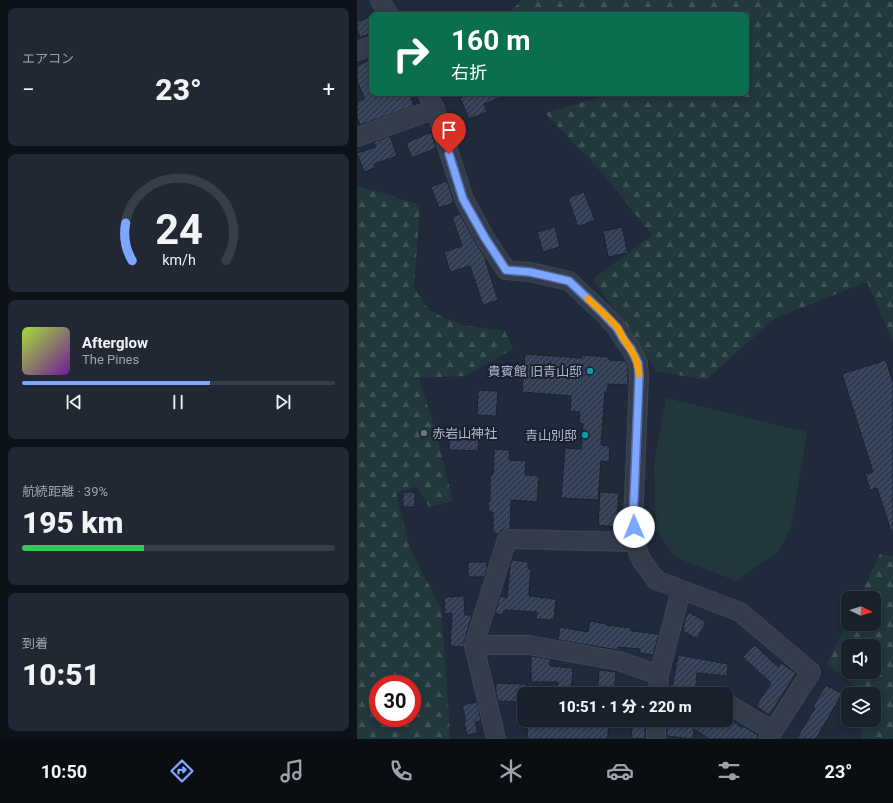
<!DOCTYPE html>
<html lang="ja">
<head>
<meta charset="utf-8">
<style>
  :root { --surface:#18202c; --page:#212834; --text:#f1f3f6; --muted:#9fa3a9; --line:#363e48; --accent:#7ca6ff }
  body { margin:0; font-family:Roboto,"Noto Sans JP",sans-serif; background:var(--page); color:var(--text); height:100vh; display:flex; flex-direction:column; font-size:15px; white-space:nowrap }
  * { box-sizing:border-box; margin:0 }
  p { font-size:13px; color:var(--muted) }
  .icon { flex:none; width:22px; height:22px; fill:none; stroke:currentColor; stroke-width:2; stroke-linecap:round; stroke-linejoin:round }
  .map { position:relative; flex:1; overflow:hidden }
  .sheet { display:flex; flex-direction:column; gap:8px; padding:8px; background:#0d1218; width:357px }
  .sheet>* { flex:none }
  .banner { position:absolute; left:12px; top:12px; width:380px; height:84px; border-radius:8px; box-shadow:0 2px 6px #0003,0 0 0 1px var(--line); background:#0b6e4f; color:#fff; overflow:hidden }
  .needle { width:26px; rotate:95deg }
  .buttons { position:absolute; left:484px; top:591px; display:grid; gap:8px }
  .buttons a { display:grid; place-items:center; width:40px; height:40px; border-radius:8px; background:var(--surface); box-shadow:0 2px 6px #0003,0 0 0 1px var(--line); font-size:20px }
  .speed { position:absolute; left:12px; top:675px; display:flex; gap:8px; font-size:20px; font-weight:700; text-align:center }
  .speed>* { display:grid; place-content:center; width:52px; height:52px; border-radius:50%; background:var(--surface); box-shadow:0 2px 6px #0003,0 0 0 1px var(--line); line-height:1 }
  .speed .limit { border:6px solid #d22; background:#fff; color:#111 }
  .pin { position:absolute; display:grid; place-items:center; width:34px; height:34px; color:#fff; margin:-41px -17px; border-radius:50% 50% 50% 0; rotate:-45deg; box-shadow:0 0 4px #0007 }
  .pin .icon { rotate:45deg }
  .me { position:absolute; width:44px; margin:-22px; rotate:359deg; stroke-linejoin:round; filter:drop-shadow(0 0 3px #0008) }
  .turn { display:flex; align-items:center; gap:14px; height:84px; padding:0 16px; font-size:18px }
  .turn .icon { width:52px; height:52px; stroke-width:2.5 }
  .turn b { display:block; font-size:28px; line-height:34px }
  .big { font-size:30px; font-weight:800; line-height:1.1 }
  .sheet .tile { flex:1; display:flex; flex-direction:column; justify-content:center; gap:6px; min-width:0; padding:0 14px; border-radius:8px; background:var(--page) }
  .sheet .dial { align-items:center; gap:0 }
  .dial svg { height:104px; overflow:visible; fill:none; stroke:var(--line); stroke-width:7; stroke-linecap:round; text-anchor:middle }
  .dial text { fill:var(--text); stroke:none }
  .song { display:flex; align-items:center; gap:12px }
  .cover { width:48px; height:48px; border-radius:6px; background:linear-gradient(135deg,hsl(80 70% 55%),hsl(280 70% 35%)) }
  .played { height:4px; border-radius:2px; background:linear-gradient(90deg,var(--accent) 60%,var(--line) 60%) }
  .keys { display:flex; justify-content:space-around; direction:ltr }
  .heat { display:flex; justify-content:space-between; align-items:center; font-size:22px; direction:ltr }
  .charge { height:6px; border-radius:3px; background:linear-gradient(90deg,#34c759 39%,var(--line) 0) }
  .trip { position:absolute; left:160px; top:687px; width:216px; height:40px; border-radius:8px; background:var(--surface); box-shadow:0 2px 6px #0003,0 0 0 1px var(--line); font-weight:800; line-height:40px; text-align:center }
  .tab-bar { display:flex; height:64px; justify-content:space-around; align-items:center; background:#0a0d12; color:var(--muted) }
  .tab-bar .icon { width:28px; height:28px }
  .tab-bar .current { color:var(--accent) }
  .tab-bar b { font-size:18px; color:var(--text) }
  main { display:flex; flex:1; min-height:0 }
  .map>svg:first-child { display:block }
</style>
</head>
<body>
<main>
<section class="sheet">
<div class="tile"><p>エアコン</p>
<div class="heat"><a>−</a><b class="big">23°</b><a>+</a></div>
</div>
<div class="tile dial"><svg viewBox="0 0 100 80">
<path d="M14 69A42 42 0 1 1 86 69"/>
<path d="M14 69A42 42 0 0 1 9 40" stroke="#7ca6ff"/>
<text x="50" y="56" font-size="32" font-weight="700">24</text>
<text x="50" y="72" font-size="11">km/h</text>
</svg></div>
<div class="tile">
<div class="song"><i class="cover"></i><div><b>Afterglow</b><p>The Pines</p></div></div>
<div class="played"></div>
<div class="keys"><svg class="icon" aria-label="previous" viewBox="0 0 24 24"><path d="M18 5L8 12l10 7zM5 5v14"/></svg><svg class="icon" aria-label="pause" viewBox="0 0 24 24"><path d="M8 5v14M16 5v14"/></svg><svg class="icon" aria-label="next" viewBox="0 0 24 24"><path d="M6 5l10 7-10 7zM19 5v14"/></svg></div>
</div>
<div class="tile"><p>航続距離 · 39%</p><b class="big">195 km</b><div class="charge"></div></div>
<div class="tile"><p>到着</p><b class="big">10:51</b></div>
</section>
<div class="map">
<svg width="536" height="739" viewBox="0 0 536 739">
  <defs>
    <pattern id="forest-firs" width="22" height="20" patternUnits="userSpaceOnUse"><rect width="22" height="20" fill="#22383c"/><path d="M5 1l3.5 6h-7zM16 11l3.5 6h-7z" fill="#405357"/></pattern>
    <pattern id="building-hatch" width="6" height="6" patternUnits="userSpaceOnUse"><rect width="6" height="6" fill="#313d52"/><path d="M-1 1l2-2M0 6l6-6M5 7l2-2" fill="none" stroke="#4c5769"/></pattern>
  </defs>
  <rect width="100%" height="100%" fill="#202a3b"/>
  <g fill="url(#forest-firs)" fill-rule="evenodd">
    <polygon points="165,0 536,0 536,342 510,282 417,319 349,380 299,371 236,279 295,235 247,175 188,113 243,97 241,93 389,93 389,15 149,15"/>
    <path d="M0,186L29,194L63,205L57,288L73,311L104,325L148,331L156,349L108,376L62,378L78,429L96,501L72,507L60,487L39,493L53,549L84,608L92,717L93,739H0ZM21,684H55V718H21Z"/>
    <path d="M523,554L536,556V739H505L503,720H517V694H501L500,687L470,664L491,621V624H517V598H502ZM491,646H517V672H491Z"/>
  </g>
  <polygon fill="#22383c" points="309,398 450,432 434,528 421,552 379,581 318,557 299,530 297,464"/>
  <g fill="url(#building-hatch)" stroke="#1b2332">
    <polygon points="15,16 15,33 3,37 0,29 0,22"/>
    <polygon points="15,59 15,93 52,93 57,106 3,125 0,117 0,102 8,99 0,81 0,66"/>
    <polygon points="115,93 153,93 153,94 127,104 130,112 112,119 103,98"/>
    <polygon points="74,132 79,148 55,158 49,143"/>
    <polygon points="33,136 40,156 17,164 18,168 7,172 0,153 19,147 17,142"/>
    <polygon points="90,181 97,203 82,208 74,187"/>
    <polygon points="227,192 238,220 221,227 211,198"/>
    <polygon points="103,214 119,243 129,259 128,259 141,300 126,305 113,266 93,272 87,252 105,246 95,217"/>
    <polygon points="198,227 203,247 186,252 180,232"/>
    <polygon points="265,227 271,253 251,257 246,231"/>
    <polygon points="168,354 225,358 225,355 252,357 252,360 268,361 271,366 271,385 251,384 250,392 248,392 244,445 253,446 252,462 244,461 241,500 204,498 208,448 224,449 226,424 222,423 223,412 213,411 214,396 165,392"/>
    <polygon points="529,360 536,383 536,531 534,531 520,488 513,490 508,474 516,472 485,374"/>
    <polygon points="121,390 141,391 139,416 120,415"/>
    <polygon points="92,438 122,439 121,451 92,450"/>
    <polygon points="137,449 153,450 152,460 169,461 168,475 182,476 180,502 154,500 153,529 144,530 142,534 136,533 136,512 132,512 131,502 133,502 133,475 136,475"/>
    <rect x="46" y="492" width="12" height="15"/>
    <polygon points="243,492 262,493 259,527 241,525"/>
    <polygon points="155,560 171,562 171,568 174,569 172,592 172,596 199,599 197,620 179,619 180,612 147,610 145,615 138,613 143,596 150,598 153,565"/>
    <polygon points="111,562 130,562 130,569 127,577 111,577"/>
    <polygon points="107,596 108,615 115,615 107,642 107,647 93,646 95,613 88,614 87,597"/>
    <polygon points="332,612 349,622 340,639 326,631 328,619"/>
    <polygon points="233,621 250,624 249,625 274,628 274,631 302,634 296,655 283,653 283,649 261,647 261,650 201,640 203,627 231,632"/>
    <polygon points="398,645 421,667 424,663 439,673 412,715 399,706 414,683 386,657"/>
    <polygon points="321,655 371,664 370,676 340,673 338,694 323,694 323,691 315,689"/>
    <polygon points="174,656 193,659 193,666 216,668 214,693 200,692 201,682 174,682"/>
    <polygon points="242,670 259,672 257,694 240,694"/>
    <polygon points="139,683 169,684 168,694 167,694 167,702 141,701 139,693"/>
    <polygon points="469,685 485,694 459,739 439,739 458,708 456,706"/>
    <polygon points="120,702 124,721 118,722 121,733 110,735 107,722 109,721 105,705"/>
    <polygon points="171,720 189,721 188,723 238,727 238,725 252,727 250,739 170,739"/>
    <polygon points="276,720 288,720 288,739 274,738"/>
    <polygon points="310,720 375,720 385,728 386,726 401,735 401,739 352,739 337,729 336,739 310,736"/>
  </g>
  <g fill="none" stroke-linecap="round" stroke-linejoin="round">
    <defs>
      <g id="minor">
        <polyline points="23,0 32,15"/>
        <polyline points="0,51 15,46"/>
        <polyline points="70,93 78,109 107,199 128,238 149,270 173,272 212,281 245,312 260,328 267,340 274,349 281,363 282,376 277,499 276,512 277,542 285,561 299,580 383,612 454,672 411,739"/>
        <polyline points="0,137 78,109"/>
        <polyline points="117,645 172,645 262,661 302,675"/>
        <polyline points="301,694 302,675 324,590"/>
        <polyline points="369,703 416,731"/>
        <polyline points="139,739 117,645 150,539 277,542"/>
        <polyline points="299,739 299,720"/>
      </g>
    </defs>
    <use href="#minor" stroke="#3d4555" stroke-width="20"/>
    <use href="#minor" stroke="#343c4b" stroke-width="18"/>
  </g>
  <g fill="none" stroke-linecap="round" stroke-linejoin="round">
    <defs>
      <polyline id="route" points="92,154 106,199 128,238 149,270 173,272 212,281 245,312 260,328 267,340 274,349 281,363 282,376 277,499 276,512 277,527"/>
    </defs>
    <use href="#route" stroke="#516ca6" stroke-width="10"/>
    <use href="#route" stroke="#7ca6ff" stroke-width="7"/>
    <path stroke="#f59e0b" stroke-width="7" d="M231,299C241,308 251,317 260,327C263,331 265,337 268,341C277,354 280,358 282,374"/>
  </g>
  <g fill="#0f9aa8" stroke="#192130" stroke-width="1.5">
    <circle cx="233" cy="371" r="4"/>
    <circle cx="228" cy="435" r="4"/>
  </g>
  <circle fill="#6b7280" stroke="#192130" stroke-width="1.5" cx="67" cy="433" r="4"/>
  <g text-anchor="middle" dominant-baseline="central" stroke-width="4" stroke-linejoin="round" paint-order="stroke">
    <g font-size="13" fill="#aeb6c8" stroke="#192130" text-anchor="end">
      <text x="225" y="371">貴賓館 旧青山邸</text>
      <text x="75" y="433" text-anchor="start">赤岩山神社</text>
      <text x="220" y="435">青山別邸</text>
    </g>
  </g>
</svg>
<div class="buttons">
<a><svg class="needle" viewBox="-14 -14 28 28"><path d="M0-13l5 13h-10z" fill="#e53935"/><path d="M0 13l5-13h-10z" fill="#9fa3a9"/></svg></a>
<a><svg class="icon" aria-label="sound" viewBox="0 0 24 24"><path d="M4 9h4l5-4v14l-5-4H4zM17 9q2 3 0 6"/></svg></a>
<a><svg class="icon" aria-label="layers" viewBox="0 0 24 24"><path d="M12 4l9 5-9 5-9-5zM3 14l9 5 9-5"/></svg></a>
</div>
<div class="speed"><div class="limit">30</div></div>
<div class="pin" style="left:92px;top:154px;background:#d93025"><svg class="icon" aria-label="arrive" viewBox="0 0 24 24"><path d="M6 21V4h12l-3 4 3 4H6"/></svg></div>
<svg class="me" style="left:277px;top:527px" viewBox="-20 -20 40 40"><circle r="19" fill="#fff"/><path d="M0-13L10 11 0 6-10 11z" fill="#7ca6ff"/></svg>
<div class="trip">10:51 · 1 分 · 220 m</div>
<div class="banner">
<div class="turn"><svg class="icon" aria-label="right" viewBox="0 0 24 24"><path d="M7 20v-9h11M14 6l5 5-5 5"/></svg><div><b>160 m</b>右折</div></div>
</div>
</div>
</main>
<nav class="tab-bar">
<b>10:50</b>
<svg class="icon current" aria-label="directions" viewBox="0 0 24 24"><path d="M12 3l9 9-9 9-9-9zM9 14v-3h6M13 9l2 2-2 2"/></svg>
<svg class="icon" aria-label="music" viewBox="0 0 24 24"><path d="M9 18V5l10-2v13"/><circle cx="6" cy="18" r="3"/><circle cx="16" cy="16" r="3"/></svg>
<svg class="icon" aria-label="phone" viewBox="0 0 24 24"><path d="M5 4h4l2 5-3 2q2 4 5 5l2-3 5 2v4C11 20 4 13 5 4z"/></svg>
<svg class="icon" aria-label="climate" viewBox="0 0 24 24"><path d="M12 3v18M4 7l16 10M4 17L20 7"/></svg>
<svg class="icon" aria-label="car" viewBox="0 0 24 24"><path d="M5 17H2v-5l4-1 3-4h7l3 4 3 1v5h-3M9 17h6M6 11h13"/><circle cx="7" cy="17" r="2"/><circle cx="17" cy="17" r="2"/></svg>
<svg class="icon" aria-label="filters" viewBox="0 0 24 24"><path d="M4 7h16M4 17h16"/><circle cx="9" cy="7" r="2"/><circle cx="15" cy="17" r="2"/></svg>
<b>23°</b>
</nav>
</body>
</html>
